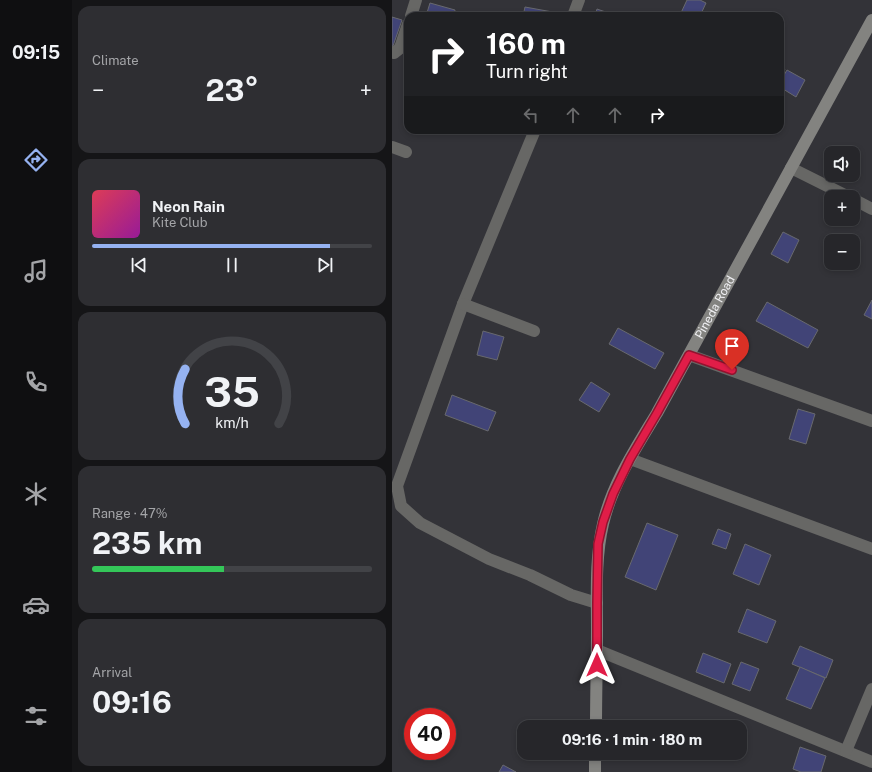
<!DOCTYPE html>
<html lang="en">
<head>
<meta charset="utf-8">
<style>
  :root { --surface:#26262a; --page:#2e2e32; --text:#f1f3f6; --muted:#a4a5a8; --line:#424347; --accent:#95b2f1 }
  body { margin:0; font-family:"Public Sans",sans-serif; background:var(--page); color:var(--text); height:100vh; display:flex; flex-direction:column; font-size:15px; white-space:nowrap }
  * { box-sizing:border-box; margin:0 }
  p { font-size:13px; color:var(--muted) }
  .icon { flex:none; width:22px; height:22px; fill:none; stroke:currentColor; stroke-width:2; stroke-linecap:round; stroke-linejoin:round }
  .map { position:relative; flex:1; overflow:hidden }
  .panel { display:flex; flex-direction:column; gap:6px; padding:6px; background:#151517; width:320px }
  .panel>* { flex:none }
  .banner { position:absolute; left:12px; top:12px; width:380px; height:122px; border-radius:12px; box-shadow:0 2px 6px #0003,0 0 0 1px var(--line); background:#202124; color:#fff; overflow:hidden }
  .fabs { position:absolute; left:432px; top:146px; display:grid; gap:8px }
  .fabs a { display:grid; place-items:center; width:36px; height:36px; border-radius:8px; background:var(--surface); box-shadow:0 2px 6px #0003,0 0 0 1px var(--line); font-size:20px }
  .speed { position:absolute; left:12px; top:708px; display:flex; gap:8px; font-size:20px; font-weight:700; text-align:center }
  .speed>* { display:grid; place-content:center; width:52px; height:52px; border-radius:50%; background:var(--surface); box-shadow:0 2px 6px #0003,0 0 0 1px var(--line); line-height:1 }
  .speed .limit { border:6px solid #d22; background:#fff; color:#111 }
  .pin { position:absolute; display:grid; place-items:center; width:34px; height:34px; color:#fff; margin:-41px -17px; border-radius:50% 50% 50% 0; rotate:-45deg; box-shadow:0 0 4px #0007 }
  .pin .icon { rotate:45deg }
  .me { position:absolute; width:44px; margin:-22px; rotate:0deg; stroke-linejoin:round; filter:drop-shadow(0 0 3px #0008) }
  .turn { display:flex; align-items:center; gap:14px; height:84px; padding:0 16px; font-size:18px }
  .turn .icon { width:52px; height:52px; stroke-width:2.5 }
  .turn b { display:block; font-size:28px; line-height:34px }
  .lanes { display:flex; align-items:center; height:38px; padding:0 16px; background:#0003; justify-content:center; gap:20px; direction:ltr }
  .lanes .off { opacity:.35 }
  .big { font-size:30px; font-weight:700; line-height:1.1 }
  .panel .widget { flex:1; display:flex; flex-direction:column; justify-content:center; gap:6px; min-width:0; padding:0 14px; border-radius:12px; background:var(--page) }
  .panel .dial { align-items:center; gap:0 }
  .dial svg { height:104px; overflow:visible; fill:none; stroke:var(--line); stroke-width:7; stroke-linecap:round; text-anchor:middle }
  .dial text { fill:var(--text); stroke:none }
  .song { display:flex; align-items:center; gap:12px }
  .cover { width:48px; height:48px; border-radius:6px; background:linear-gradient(135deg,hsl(350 70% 55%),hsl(300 70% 35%)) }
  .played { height:4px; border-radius:2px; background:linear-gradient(90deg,var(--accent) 85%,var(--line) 85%) }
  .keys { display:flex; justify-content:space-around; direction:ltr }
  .heat { display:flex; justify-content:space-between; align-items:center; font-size:22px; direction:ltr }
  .charge { height:6px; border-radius:3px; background:linear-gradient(90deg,#34c759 47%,var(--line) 0) }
  .trip { position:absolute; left:125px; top:720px; width:230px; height:40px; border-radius:12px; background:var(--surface); box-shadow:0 2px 6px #0003,0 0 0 1px var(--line); font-weight:700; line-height:40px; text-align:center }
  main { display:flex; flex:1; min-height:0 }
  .tabs { display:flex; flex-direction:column; width:72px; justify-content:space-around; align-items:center; background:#0f0f11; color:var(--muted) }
  .tabs .icon { width:28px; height:28px }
  .tabs .selected { color:var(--accent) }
  .tabs b { font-size:18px; color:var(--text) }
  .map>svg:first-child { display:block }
</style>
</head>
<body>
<main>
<nav class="tabs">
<b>09:15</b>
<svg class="icon selected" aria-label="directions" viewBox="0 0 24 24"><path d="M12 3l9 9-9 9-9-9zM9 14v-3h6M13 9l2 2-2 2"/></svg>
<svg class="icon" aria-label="music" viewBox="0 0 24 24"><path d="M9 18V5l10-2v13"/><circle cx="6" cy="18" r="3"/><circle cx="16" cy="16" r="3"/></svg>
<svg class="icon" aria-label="phone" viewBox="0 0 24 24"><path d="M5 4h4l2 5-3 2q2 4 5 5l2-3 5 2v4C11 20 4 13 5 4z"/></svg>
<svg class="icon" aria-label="climate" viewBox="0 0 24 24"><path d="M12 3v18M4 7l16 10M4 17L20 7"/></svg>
<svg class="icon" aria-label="car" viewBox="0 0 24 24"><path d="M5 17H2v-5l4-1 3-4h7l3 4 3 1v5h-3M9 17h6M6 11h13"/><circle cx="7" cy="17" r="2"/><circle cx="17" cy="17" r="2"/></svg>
<svg class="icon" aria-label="filters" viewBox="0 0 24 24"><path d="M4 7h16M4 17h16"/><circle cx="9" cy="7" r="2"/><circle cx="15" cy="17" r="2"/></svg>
</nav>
<section class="panel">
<div class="widget"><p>Climate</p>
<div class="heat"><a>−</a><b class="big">23°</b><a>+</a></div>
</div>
<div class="widget">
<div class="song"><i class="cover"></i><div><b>Neon Rain</b><p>Kite Club</p></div></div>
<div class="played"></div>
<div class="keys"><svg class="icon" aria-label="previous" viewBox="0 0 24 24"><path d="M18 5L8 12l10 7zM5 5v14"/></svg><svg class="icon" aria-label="pause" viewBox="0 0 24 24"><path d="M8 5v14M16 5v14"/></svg><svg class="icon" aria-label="next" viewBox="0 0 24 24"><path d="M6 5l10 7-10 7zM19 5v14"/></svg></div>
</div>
<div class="widget dial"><svg viewBox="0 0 100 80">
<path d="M14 69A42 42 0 1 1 86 69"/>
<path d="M14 69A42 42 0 0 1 14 27" stroke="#95b2f1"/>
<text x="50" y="56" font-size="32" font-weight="700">35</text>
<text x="50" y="72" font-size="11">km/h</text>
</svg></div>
<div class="widget"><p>Range · 47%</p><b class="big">235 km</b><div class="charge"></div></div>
<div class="widget"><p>Arrival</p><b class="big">09:16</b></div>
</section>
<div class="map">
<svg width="480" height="772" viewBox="0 0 480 772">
  <rect width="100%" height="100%" fill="#333338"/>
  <g fill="#414477" stroke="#68696e">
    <polygon points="295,0 308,0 314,3 308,16 288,15"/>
    <polygon points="38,3 63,10 62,16 34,16"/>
    <polygon points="133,7 166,13 166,16 131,16"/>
    <polygon points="205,9 225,16 203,16"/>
    <polygon points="0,17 10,20 1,46 0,46"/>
    <polygon points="388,66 393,69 388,78"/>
    <polygon points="395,70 413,80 404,97 388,87 388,82"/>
    <polygon points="391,232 407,240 396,263 379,254"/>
    <polygon points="480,300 480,319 472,315"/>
    <polygon points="375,302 426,330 416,348 364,321"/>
    <polygon points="226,328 272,353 263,369 217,344"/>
    <polygon points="91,331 112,337 105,360 85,355"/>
    <polygon points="199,382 218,394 207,412 187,400"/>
    <polygon points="60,395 104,412 96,431 53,415"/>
    <polygon points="406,409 423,414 414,444 397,439"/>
    <polygon points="255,523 286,535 264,590 233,577"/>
    <polygon points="326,529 339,534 334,549 320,544"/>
    <polygon points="353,544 379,555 367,585 341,574"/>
    <polygon points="355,609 384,621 375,643 346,632"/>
    <polygon points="408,646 441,660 434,678 400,664"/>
    <polygon points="311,653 339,664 332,683 304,672"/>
    <polygon points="349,662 367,669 358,691 340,684"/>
    <polygon points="408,667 433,678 419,709 394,699"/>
    <polygon points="408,747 434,756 429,772 409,772 401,769"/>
    <polygon points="111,765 124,772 107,772"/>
  </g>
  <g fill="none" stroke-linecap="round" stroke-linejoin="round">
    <g stroke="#676765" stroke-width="12">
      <polyline points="19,16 24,0"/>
      <polyline points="181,16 187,0"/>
      <polyline points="0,52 2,53 7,49 9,45 16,24"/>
      <polyline points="143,130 71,304 5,486 9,506 28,523 97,559 138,575 179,595 205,603"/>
      <polyline points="0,147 14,152"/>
      <polyline points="399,168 457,197"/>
      <polyline points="461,199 480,209"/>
      <polyline points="71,304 142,331"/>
      <polyline points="297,355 480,421"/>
      <polyline points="238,459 480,549"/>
      <polyline points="205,650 480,762"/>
      <polyline points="454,751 480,689"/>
    </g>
    <g stroke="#838380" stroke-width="12">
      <path id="s1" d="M204,727C204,695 205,662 205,630C205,595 203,558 211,524C220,484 244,448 265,413L480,20"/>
      <polyline points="203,772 203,753"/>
    </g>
  </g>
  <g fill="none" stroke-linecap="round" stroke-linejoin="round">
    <defs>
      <polyline id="route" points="205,665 205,603 206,544 211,522 221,494 238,459 265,413 297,355 340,370"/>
    </defs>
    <use href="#route" stroke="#92132f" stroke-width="10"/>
    <use href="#route" stroke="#e11d48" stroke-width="7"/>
  </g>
  <g text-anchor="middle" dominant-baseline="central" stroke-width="4" stroke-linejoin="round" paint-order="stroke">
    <g font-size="12" fill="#f0f0f3" stroke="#29292d">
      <text stroke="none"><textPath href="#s1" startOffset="448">Pineda Road</textPath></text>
    </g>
  </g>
</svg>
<div class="fabs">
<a><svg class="icon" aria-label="sound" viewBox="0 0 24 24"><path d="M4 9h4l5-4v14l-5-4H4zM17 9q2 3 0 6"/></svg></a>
<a>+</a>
<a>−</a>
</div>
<div class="speed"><div class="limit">40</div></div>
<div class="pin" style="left:340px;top:370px;background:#d93025"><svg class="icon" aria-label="arrive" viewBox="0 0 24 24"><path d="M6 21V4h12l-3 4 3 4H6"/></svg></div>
<svg class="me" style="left:205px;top:665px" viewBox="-20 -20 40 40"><path d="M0-17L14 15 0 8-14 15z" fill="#e11d48" stroke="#fff" stroke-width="4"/></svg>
<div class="trip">09:16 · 1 min · 180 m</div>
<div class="banner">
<div class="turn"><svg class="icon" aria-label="right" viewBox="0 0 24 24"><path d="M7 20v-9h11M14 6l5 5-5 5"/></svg><div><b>160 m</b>Turn right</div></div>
<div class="lanes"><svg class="icon off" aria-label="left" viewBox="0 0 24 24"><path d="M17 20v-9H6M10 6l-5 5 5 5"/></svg><svg class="icon off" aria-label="ahead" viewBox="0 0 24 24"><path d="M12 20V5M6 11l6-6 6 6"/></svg><svg class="icon off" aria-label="ahead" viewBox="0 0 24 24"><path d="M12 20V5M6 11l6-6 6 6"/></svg><svg class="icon" aria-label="right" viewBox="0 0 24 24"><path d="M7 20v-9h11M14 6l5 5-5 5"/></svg></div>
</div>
</div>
</main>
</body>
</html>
